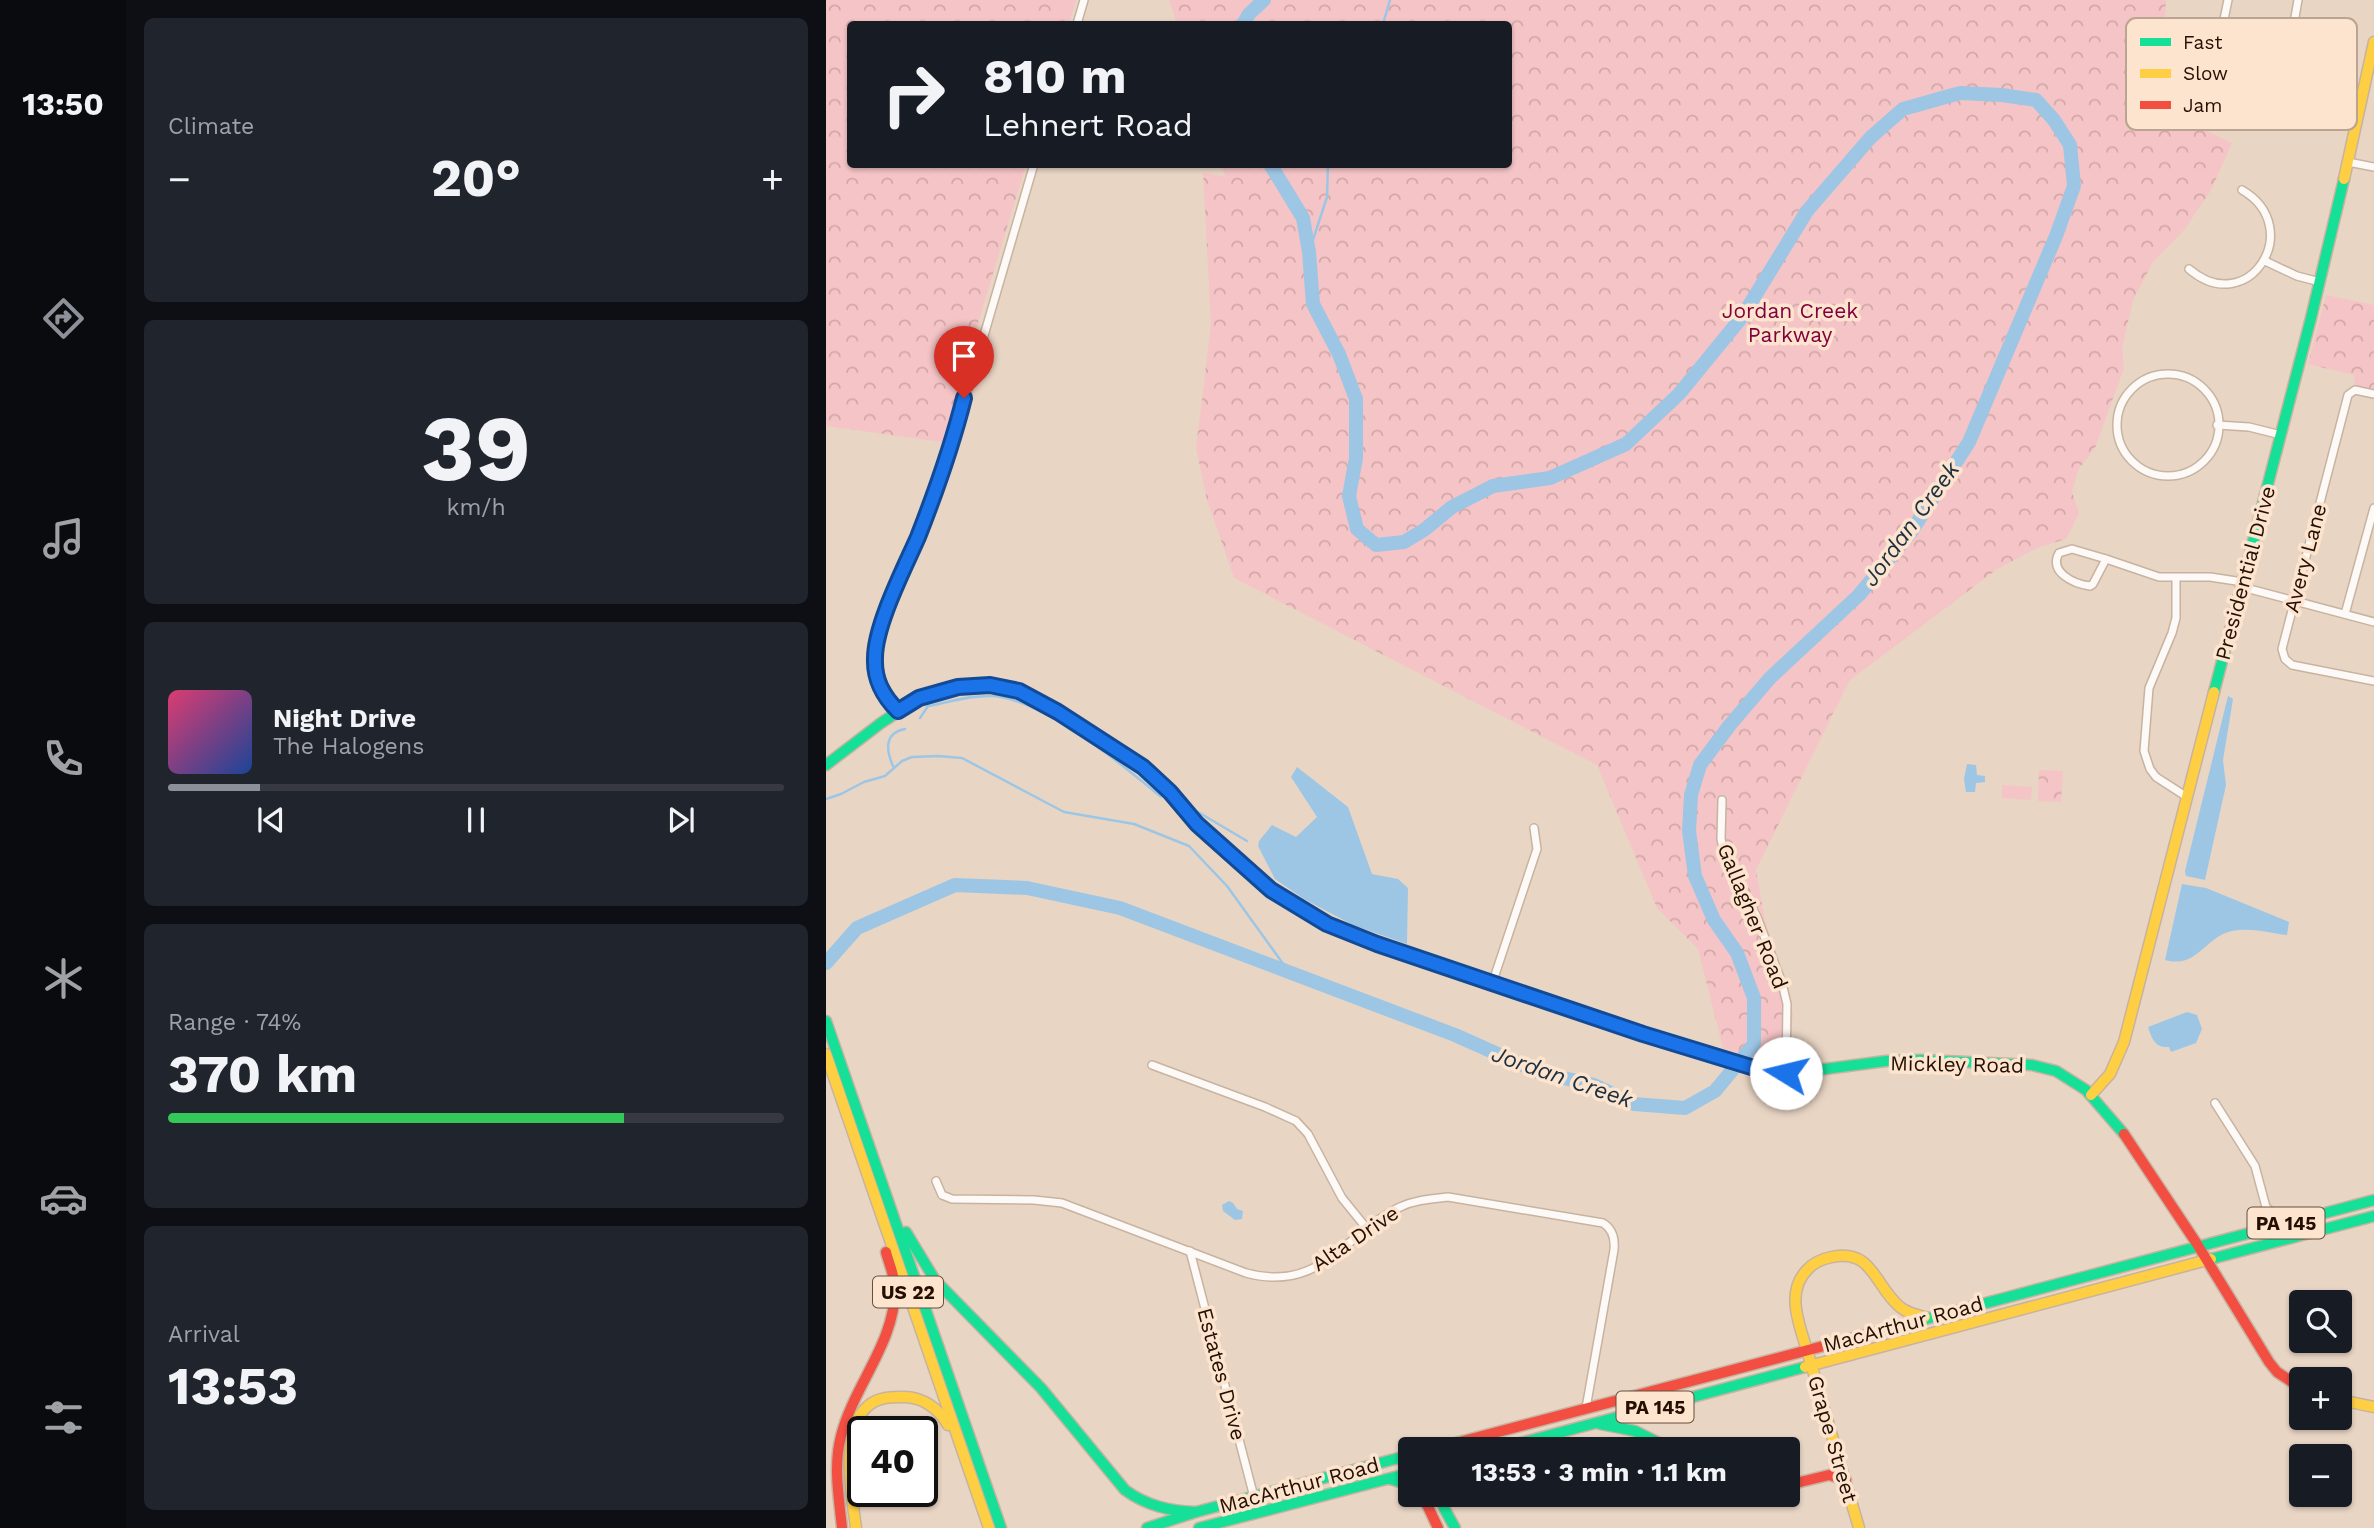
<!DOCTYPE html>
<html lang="en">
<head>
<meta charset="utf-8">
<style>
  :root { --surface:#171b24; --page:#20242c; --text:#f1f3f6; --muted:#9ea1a6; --line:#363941; --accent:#8c9099 }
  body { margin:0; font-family:"Work Sans",sans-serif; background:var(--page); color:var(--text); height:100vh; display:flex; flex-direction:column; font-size:26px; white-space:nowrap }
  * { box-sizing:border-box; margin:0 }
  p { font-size:23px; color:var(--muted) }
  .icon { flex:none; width:38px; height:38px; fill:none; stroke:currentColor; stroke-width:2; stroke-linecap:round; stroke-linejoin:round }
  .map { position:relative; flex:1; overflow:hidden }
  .side { display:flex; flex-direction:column; gap:18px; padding:18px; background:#0d0f14; width:700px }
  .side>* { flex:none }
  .banner { position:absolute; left:21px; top:21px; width:665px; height:147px; border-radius:7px; box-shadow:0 2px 5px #0004; background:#171b24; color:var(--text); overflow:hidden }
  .controls { position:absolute; left:1463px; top:1290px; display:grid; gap:14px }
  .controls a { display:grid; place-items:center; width:63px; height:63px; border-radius:7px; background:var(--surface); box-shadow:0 2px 5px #0004; font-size:35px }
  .speed { position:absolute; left:21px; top:1416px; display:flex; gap:14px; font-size:35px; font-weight:700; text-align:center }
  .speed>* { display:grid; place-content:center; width:91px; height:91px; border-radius:50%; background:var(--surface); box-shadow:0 2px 5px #0004; line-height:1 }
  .speed .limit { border:4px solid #111; border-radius:10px; background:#fff; color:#111 }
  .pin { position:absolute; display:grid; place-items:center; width:60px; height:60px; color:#fff; margin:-72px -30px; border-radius:50% 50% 50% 0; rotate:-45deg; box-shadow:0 0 7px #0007 }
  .pin .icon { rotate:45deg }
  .me { position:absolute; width:77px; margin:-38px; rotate:279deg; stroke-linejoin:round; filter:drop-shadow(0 0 5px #0008) }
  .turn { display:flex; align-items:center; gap:24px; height:147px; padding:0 21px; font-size:32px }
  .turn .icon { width:91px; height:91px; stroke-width:2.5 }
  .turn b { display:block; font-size:49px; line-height:60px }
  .big { font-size:52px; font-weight:700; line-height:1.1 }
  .side .tile { flex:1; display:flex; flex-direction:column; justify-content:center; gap:10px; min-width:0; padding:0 24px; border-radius:10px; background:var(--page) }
  .side .dial { align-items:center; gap:0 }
  .dial b { font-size:91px; line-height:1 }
  .song { display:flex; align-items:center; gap:21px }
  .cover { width:84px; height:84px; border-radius:10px; background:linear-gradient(135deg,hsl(340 70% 55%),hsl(220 70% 35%)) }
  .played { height:7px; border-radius:4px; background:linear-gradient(90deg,var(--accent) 15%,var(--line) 15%) }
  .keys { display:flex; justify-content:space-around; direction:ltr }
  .heat { display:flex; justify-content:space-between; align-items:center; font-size:38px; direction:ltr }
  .charge { height:10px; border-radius:5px; background:linear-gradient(90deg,#34c759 74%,var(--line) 0) }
  .trip { position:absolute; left:572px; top:1437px; width:402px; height:70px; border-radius:7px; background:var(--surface); box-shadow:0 2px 5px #0004; font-weight:700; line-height:70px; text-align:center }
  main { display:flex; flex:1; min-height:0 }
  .tab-bar { display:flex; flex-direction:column; width:126px; justify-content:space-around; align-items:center; background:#090b0e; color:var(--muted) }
  .tab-bar .icon { width:49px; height:49px }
  .tab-bar .active { color:var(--accent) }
  .tab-bar b { font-size:32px; color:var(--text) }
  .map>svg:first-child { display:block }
</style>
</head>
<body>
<main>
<nav class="tab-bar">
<b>13:50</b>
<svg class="icon active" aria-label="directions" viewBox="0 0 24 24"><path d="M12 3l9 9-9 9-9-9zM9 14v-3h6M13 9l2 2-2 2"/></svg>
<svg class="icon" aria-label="music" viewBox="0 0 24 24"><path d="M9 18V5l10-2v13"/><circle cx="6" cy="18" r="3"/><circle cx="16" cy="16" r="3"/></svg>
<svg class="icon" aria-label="phone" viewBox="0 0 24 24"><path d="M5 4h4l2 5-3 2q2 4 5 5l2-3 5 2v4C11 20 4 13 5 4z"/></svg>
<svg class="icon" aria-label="climate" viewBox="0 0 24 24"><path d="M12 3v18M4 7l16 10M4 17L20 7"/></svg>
<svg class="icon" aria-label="car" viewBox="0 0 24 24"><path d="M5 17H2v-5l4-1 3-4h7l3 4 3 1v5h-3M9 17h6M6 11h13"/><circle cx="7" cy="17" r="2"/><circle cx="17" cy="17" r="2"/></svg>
<svg class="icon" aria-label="filters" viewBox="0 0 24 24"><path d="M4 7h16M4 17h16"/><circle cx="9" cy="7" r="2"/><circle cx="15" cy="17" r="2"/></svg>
</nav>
<section class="side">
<div class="tile"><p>Climate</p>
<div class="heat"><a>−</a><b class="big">20°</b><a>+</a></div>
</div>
<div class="tile dial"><b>39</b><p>km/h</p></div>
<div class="tile">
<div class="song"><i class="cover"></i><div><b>Night Drive</b><p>The Halogens</p></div></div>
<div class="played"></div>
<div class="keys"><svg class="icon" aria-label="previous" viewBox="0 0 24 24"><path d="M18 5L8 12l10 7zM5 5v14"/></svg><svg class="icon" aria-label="pause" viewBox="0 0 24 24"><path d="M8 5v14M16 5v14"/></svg><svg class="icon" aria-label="next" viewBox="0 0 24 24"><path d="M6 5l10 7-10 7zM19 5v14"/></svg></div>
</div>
<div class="tile"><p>Range · 74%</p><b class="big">370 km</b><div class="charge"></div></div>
<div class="tile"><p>Arrival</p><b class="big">13:53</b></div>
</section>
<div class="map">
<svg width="1548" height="1528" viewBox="0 0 1548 1528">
  <defs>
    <pattern id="park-crowns" width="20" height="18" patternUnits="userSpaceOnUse" patternTransform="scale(1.75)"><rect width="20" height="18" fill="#f5c4c6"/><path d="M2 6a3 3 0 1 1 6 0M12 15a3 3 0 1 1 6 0" fill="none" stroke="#d2a7a8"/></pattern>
  </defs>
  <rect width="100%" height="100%" fill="#e9d5c4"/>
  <g fill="url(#park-crowns)">
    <polygon points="0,0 250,0 243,24 24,24 24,164 200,165 116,442 0,426"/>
    <polygon points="343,0 1340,0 1339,19 1328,43 1321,90 1332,108 1406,143 1385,190 1358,230 1327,262 1307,300 1296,348 1298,368 1269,448 1252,470 1246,492 1253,513 1240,539 1211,548 1170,570 1023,681 930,870 939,921 963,992 967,1014 963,1053 954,1054 952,1060 948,1064 897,1048 872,949 831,908 771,765 408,578 381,500 370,448 385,325 377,172 399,177 395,164 682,164 682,24 351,24"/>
    <polygon points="1500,295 1548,305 1548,395 1529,390 1528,375 1482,364"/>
    <polygon points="1213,770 1237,771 1235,802 1212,801"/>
  </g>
  <polygon fill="#f5c4c6" points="1176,785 1206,787 1205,800 1176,798"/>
  <g fill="#9dc6e5">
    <polygon points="1402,696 1407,699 1397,760 1400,785 1379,880 1360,876 1359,871"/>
    <polygon points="1141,764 1150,765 1151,775 1159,776 1159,782 1150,783 1149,792 1140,792 1138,779"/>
    <polygon points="471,767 522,807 546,874 572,879 582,888 581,944 527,925 478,899 449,879 432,846 433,841 446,825 470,837 491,817 465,777"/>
    <path d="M1356,884L1380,888L1463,922L1461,935C1444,933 1423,927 1406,931C1378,937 1372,969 1339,960Z"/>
    <path d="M1361,1012L1371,1015L1376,1029L1370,1043L1345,1052L1343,1047C1329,1048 1326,1039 1322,1027Z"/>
    <polygon points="403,1201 407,1203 411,1209 417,1211 416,1219 409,1220 397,1211 396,1205"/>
  </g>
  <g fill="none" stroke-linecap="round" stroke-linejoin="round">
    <g stroke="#9dc6e5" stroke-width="2.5">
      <polyline points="557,24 564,0"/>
      <polyline points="483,252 501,197 502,164"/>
      <path d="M94,718L102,706C123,702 145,695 166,696C218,699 294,763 334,796L342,798"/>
      <path d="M67,766C60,750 58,733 79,729"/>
      <polyline points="0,799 15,794 38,782 59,776 76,761 86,757 112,756 136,758 238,812 308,824 363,846 401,886 463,972"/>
      <polyline points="355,802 421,841"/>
    </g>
    <g stroke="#9dc6e5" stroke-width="14">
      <polyline points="417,24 423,14 438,0"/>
      <polyline points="0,963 31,928 129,885 201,888 294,908 629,1035 712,1072 768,1085 808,1104 859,1108 889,1091 928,1044 928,998 911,953 888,920 869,876 863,831 865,795 874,765 903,726 944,678 1033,595 1085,532 1143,442 1230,236 1248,186 1244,145 1228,120 1210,100 1176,95 1134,93 1077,109 1045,137 981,211 916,317 853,394 800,444 724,478 667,486 626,507 598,530 578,542 550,545 531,529 523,496 530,458 530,399 513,354 487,304 483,252 477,218 444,164"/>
    </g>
    <defs>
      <g id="street">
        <polyline points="1402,0 1389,63 1423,75 1458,78"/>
        <polyline points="251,24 258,0"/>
        <polyline points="1456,92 1472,0"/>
        <polyline points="1522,162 1548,167"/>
        <polyline points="1439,261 1471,276 1494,282"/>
        <path d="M1363,269C1422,320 1481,228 1416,190"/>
        <circle cx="1342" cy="425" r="51"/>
        <polyline points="1548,394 1529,390 1522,395 1456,649 1459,659 1466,665 1548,681"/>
        <polyline points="1391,425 1423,427 1455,435"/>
        <path d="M1246,549L1280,559L1267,584L1264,586C1248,584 1222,572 1233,553Z"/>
        <polyline points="1280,559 1333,577 1384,577 1417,582"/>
        <polyline points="1350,578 1350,618 1346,633 1323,688 1318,751 1324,769 1330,777 1361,797"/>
        <polyline points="1416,587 1548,622"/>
        <polyline points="1519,614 1548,508"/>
        <path d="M72,711C51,690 45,667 52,638L126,445L208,164"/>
        <polyline points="896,800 895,839 899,857 931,917 956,983 961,1004 960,1073"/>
        <polyline points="666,984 711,849 708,828"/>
        <polyline points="326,1065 439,1107 470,1121 482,1134 516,1198 542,1230"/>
        <polyline points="1389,1103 1429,1166 1440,1207 1451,1217 1461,1220"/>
        <path d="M110,1181L116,1195L126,1199L208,1200L236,1203L420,1273C495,1293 517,1235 574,1207C589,1200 605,1199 622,1197L777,1223C787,1229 789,1239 788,1250L760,1408"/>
        <polyline points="1427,1230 1435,1221 1440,1207"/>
        <polyline points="364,1251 428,1497"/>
      </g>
      <g id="fast">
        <polyline points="1388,692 1485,318 1518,179"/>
        <polyline points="0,765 55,723 93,698 132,687 148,685 179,687 213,700 301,755 331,779 371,824 436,882"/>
        <polyline points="701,995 817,1034 940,1071 976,1072 1060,1061 1095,1060 1206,1065 1230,1071 1260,1090 1298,1134"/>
        <polyline points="0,1021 175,1528"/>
        <path d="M80,1232L109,1280L215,1388L299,1490C321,1506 344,1511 370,1512"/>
        <polyline points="1385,1259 1548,1216"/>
        <polyline points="1028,1338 1548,1200"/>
        <polyline points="774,1424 809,1431 845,1449"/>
        <polyline points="672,1449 979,1367"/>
        <polyline points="564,1479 584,1485"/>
        <polyline points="614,1494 618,1508 629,1528"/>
        <polyline points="321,1528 370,1512 584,1455"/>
        <polyline points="373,1528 584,1473"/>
      </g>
      <g id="slow">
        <polyline points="1518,179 1548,42"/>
        <polyline points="0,1054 163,1528"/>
        <polyline points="1265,1095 1284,1074 1298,1042 1388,692"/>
        <polyline points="981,1350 1033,1528"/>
        <path d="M981,1350C973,1324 959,1291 982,1269C988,1262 996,1259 1006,1257C1047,1248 1049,1287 1074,1307C1081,1313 1090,1315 1099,1317"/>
        <polyline points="979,1367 1385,1259"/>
        <polyline points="1514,1400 1548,1407"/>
        <path d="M30,1528C26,1496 13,1430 42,1406C52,1397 65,1397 78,1397C97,1397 113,1409 122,1425"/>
      </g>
      <g id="jam">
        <polyline points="436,882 485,916 534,938 701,995"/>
        <polyline points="1298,1134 1371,1244 1443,1362 1451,1372 1475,1388"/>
        <polyline points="607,1449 1028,1338"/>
        <polyline points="962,1485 1003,1475 1020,1480"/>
        <polyline points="596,1494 612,1528"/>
        <path d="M16,1528C13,1498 7,1466 15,1436C28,1385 69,1343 69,1289C69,1276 63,1264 60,1252"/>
      </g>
    </defs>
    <use href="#street" stroke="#c7b3a0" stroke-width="10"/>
    <use href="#fast" stroke="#c7b3a0" stroke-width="13"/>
    <use href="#slow" stroke="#c7b3a0" stroke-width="13"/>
    <use href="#jam" stroke="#c7b3a0" stroke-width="13"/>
    <use href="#street" stroke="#fcf9f6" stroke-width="7"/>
    <use href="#fast" stroke="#16e098" stroke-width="10"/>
    <use href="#slow" stroke="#ffcf43" stroke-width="10"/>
    <use href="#jam" stroke="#f24e42" stroke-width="10"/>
  </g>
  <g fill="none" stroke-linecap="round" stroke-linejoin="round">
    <defs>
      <path id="route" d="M138,398C126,446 110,491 92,537C78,569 49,625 49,658C48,680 57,696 72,711L93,698L132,687L164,685L193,691L232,712L317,767L344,792L371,824L445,890L501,924L551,944L817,1034L925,1067L960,1073"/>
    </defs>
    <use href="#route" stroke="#114b97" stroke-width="18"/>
    <use href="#route" stroke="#1a73e8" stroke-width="12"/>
  </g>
  <g text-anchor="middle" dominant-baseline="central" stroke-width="7" stroke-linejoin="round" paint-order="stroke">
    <g fill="#fce4cf" stroke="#654f3e" stroke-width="2">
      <rect x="1421.5" y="1207.5" width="77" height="31" rx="5"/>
      <rect x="47" y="1276.5" width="70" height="31" rx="5"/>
      <rect x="790.5" y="1391.5" width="77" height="31" rx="5"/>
    </g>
    <g font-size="19" font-weight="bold" fill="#240f00">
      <text x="1460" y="1223">PA 145</text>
      <text x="82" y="1292">US 22</text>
      <text x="829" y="1407">PA 145</text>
    </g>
    <g font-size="21" fill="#83003d" stroke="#fce4cf">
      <text x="964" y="310">Jordan Creek<tspan x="964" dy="24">Parkway</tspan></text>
    </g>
    <g font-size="21" fill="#240f00" stroke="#fce4cf">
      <text transform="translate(1479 558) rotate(-75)">Avery Lane</text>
      <text transform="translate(1419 573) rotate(-75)">Presidential Drive</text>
      <text transform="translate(927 916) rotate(68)">Gallagher Road</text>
      <text transform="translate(1131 1064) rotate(1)">Mickley Road</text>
      <text transform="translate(529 1238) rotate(-34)">Alta Drive</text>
      <text transform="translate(1077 1324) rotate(-15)">MacArthur Road</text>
      <text transform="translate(396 1374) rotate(75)">Estates Drive</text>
      <text transform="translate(1007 1439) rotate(74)">Grape Street</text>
      <text transform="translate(473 1485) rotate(-15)">MacArthur Road</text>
    </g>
    <g font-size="23" font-style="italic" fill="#1b2f3f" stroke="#fce4cf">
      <text transform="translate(1085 524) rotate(-54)">Jordan Creek</text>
      <text transform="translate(736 1077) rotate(19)">Jordan Creek</text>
    </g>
  </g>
  <rect x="1300" y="18" width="231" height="112" rx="10" fill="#fce4cf" stroke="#bba491" stroke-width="2"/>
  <rect x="1314" y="38" width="31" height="8" fill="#16e098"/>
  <rect x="1314" y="69" width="31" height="9" fill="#ffcf43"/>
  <rect x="1314" y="101" width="31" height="8" fill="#f24e42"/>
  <g font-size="19" fill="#240f00">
    <text x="1357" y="49">Fast</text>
    <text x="1357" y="80">Slow</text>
    <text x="1357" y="112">Jam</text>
  </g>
</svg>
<div class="controls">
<a><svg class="icon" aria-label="search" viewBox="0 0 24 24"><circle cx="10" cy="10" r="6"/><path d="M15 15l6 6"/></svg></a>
<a>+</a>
<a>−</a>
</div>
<div class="speed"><div class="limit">40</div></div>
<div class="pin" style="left:138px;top:398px;background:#d93025"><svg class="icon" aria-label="arrive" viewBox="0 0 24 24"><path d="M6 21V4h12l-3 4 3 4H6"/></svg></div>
<svg class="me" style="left:960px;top:1073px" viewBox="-20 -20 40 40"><circle r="19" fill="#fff"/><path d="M0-13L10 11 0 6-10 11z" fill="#1a73e8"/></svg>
<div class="trip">13:53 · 3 min · 1.1 km</div>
<div class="banner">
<div class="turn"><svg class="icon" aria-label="right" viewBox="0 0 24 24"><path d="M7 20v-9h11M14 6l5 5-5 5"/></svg><div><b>810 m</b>Lehnert Road</div></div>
</div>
</div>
</main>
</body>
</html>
